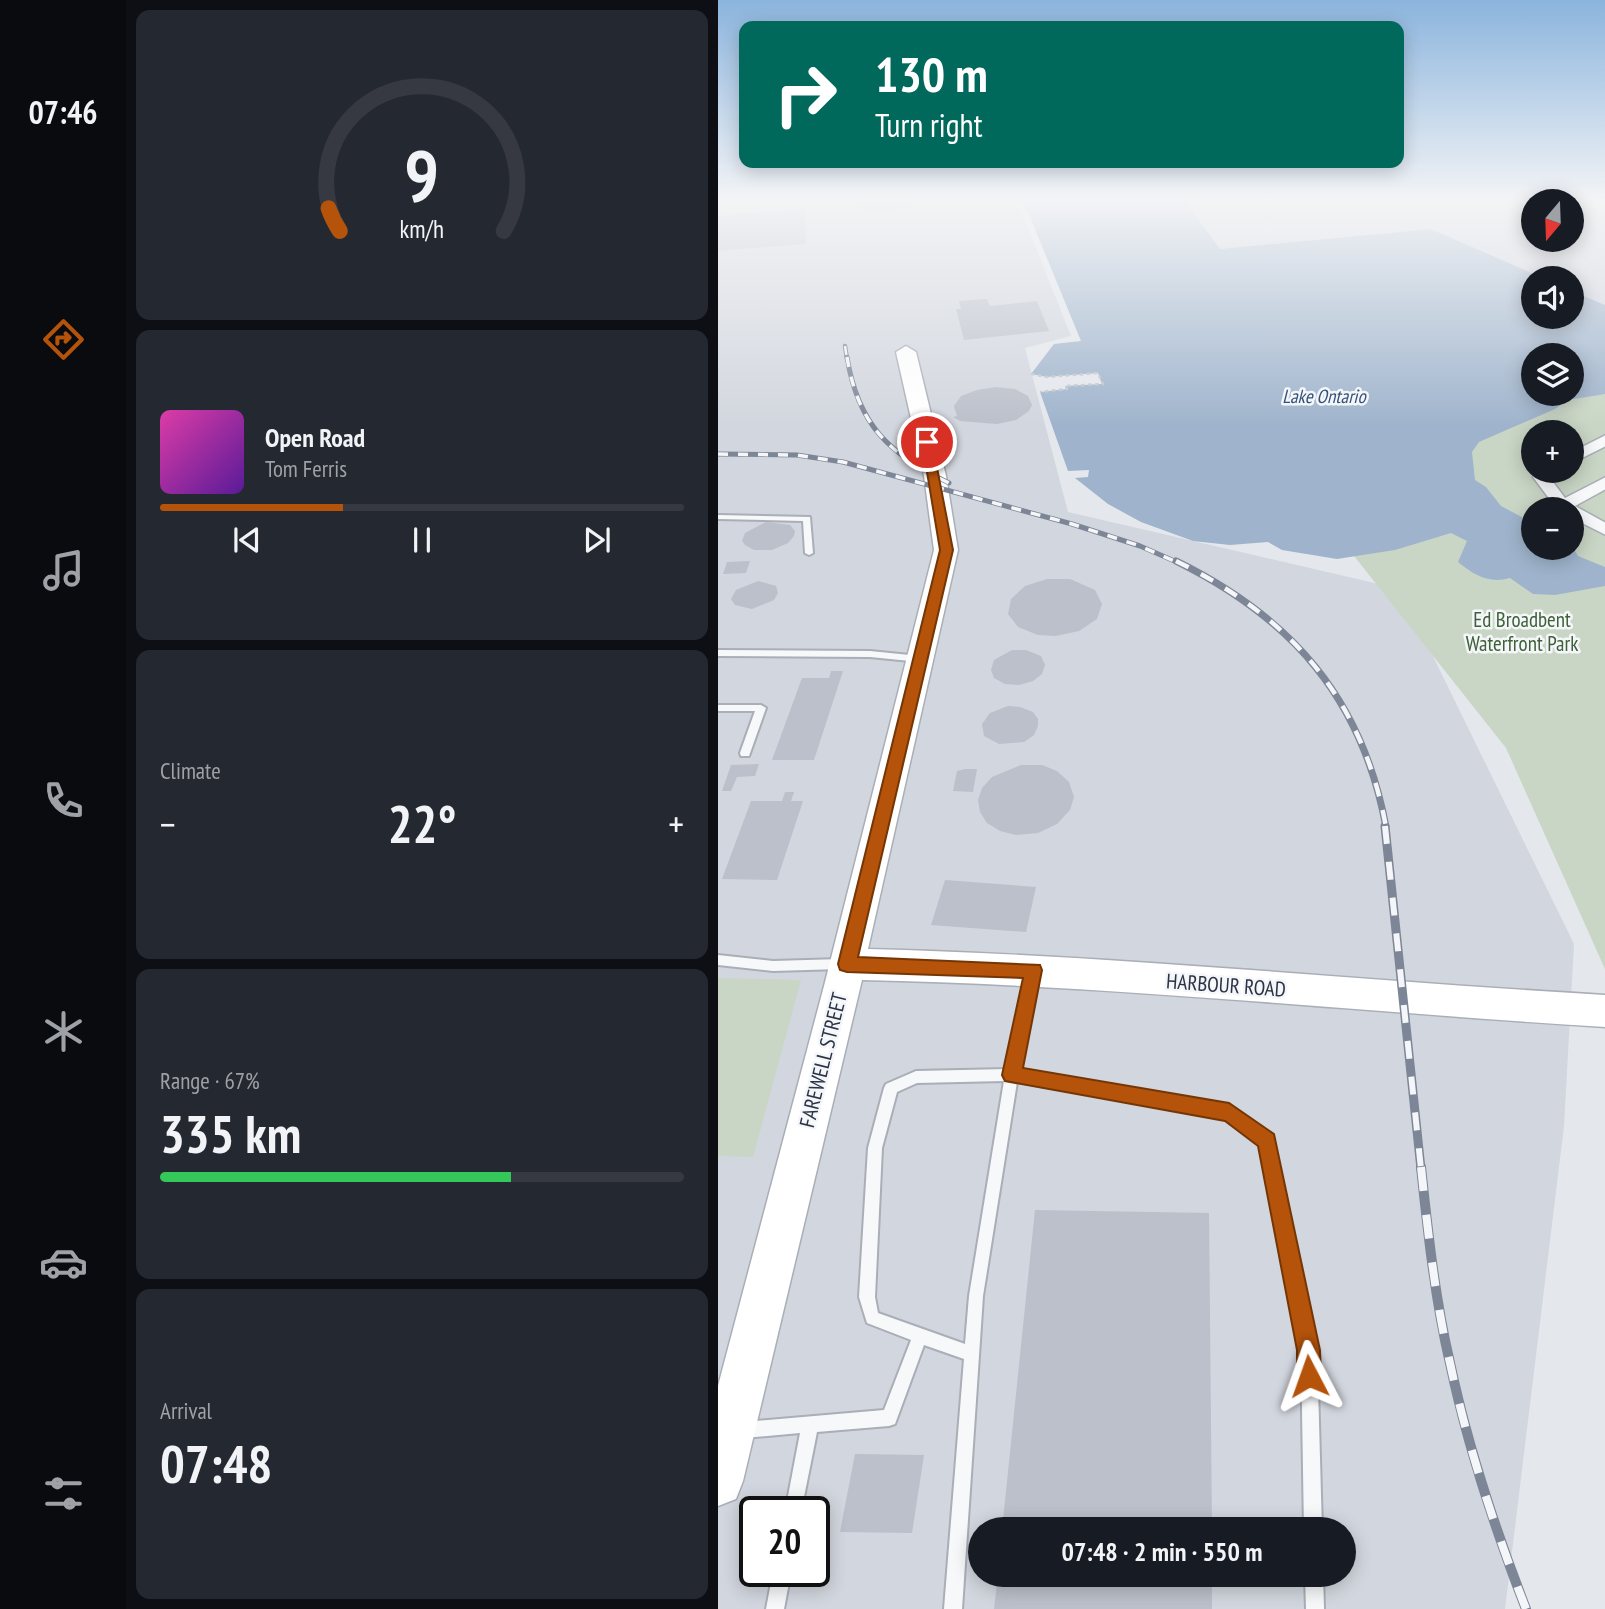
<!DOCTYPE html>
<html lang="en">
<head>
<meta charset="utf-8">
<style>
  :root { --surface:#171b24; --page:#242831; --text:#f1f3f6; --muted:#9ea1a6; --line:#363941; --accent:#b45309 }
  body { margin:0; font-family:"PT Sans Narrow",sans-serif; background:var(--page); color:var(--text); height:100vh; display:flex; flex-direction:column; font-size:26px; white-space:nowrap }
  * { box-sizing:border-box; margin:0 }
  p { font-size:23px; color:var(--muted) }
  .icon { flex:none; width:38px; height:38px; fill:none; stroke:currentColor; stroke-width:2; stroke-linecap:round; stroke-linejoin:round }
  .map { position:relative; flex:1; overflow:hidden }
  .panel { display:flex; flex-direction:column; gap:10px; padding:10px; background:#0d0f14; width:592px }
  .panel>* { flex:none }
  .guide { position:absolute; left:21px; top:21px; width:665px; height:147px; border-radius:14px; box-shadow:0 4px 18px #0003; background:#00695c; color:#fff; overflow:hidden }
  .needle { width:46px; rotate:199deg }
  .tools { position:absolute; left:803px; top:189px; display:grid; gap:14px }
  .tools a { display:grid; place-items:center; width:63px; height:63px; border-radius:50%; background:var(--surface); box-shadow:0 4px 18px #0003; font-size:35px }
  .speed { position:absolute; left:21px; top:1496px; display:flex; gap:14px; font-size:35px; font-weight:700; text-align:center }
  .speed>* { display:grid; place-content:center; width:91px; height:91px; border-radius:50%; background:var(--surface); box-shadow:0 4px 18px #0003; line-height:1 }
  .speed .limit { border:4px solid #111; border-radius:10px; background:#fff; color:#111 }
  .pin { position:absolute; display:grid; place-items:center; width:60px; height:60px; color:#fff; margin:-30px; border:4px solid #fff; border-radius:50%; box-shadow:0 2px 7px #0007 }
  .me { position:absolute; width:77px; margin:-38px; rotate:356deg; stroke-linejoin:round; filter:drop-shadow(0 0 5px #0008) }
  .turn { display:flex; align-items:center; gap:24px; height:147px; padding:0 21px; font-size:32px }
  .turn .icon { width:91px; height:91px; stroke-width:2.5 }
  .turn b { display:block; font-size:49px; line-height:60px }
  .big { font-size:52px; font-weight:700; line-height:1.1 }
  .panel .widget { flex:1; display:flex; flex-direction:column; justify-content:center; gap:10px; min-width:0; padding:0 24px; border-radius:14px; background:var(--page) }
  .panel .dial { align-items:center; gap:0 }
  .dial svg { height:182px; overflow:visible; fill:none; stroke:var(--line); stroke-width:7; stroke-linecap:round; text-anchor:middle }
  .dial text { fill:var(--text); stroke:none }
  .song { display:flex; align-items:center; gap:21px }
  .cover { width:84px; height:84px; border-radius:10px; background:linear-gradient(135deg,hsl(320 70% 55%),hsl(270 70% 35%)) }
  .played { height:7px; border-radius:4px; background:linear-gradient(90deg,var(--accent) 35%,var(--line) 35%) }
  .keys { display:flex; justify-content:space-around; direction:ltr }
  .heat { display:flex; justify-content:space-between; align-items:center; font-size:38px; direction:ltr }
  .charge { height:10px; border-radius:5px; background:linear-gradient(90deg,#34c759 67%,var(--line) 0) }
  .trip { position:absolute; left:250px; top:1517px; width:388px; height:70px; border-radius:35px; background:var(--surface); box-shadow:0 4px 18px #0003; font-weight:700; line-height:70px; text-align:center }
  main { display:flex; flex:1; min-height:0 }
  .tabs { display:flex; flex-direction:column; width:126px; justify-content:space-around; align-items:center; background:#090b0e; color:var(--muted) }
  .tabs .icon { width:49px; height:49px }
  .tabs .on { color:var(--accent) }
  .tabs b { font-size:32px; color:var(--text) }
  .map>svg:first-child { display:block }
</style>
</head>
<body>
<main>
<nav class="tabs">
<b>07:46</b>
<svg class="icon on" aria-label="directions" viewBox="0 0 24 24"><path d="M12 3l9 9-9 9-9-9zM9 14v-3h6M13 9l2 2-2 2"/></svg>
<svg class="icon" aria-label="music" viewBox="0 0 24 24"><path d="M9 18V5l10-2v13"/><circle cx="6" cy="18" r="3"/><circle cx="16" cy="16" r="3"/></svg>
<svg class="icon" aria-label="phone" viewBox="0 0 24 24"><path d="M5 4h4l2 5-3 2q2 4 5 5l2-3 5 2v4C11 20 4 13 5 4z"/></svg>
<svg class="icon" aria-label="climate" viewBox="0 0 24 24"><path d="M12 3v18M4 7l16 10M4 17L20 7"/></svg>
<svg class="icon" aria-label="car" viewBox="0 0 24 24"><path d="M5 17H2v-5l4-1 3-4h7l3 4 3 1v5h-3M9 17h6M6 11h13"/><circle cx="7" cy="17" r="2"/><circle cx="17" cy="17" r="2"/></svg>
<svg class="icon" aria-label="filters" viewBox="0 0 24 24"><path d="M4 7h16M4 17h16"/><circle cx="9" cy="7" r="2"/><circle cx="15" cy="17" r="2"/></svg>
</nav>
<section class="panel">
<div class="widget dial"><svg viewBox="0 0 100 80">
<path d="M14 69A42 42 0 1 1 86 69"/>
<path d="M14 69A42 42 0 0 1 9 59" stroke="#b45309"/>
<text x="50" y="56" font-size="32" font-weight="700">9</text>
<text x="50" y="72" font-size="11">km/h</text>
</svg></div>
<div class="widget">
<div class="song"><i class="cover"></i><div><b>Open Road</b><p>Tom Ferris</p></div></div>
<div class="played"></div>
<div class="keys"><svg class="icon" aria-label="previous" viewBox="0 0 24 24"><path d="M18 5L8 12l10 7zM5 5v14"/></svg><svg class="icon" aria-label="pause" viewBox="0 0 24 24"><path d="M8 5v14M16 5v14"/></svg><svg class="icon" aria-label="next" viewBox="0 0 24 24"><path d="M6 5l10 7-10 7zM19 5v14"/></svg></div>
</div>
<div class="widget"><p>Climate</p>
<div class="heat"><a>−</a><b class="big">22°</b><a>+</a></div>
</div>
<div class="widget"><p>Range · 67%</p><b class="big">335 km</b><div class="charge"></div></div>
<div class="widget"><p>Arrival</p><b class="big">07:48</b></div>
</section>
<div class="map">
<svg width="888" height="1609" viewBox="0 0 888 1609">
  <rect width="100%" height="100%" fill="#e4e7ec"/>
  <g fill="#d2d6de" fill-rule="evenodd">
    <path d="M0,200H299L353,336L307,348L350,512L682,589L856,944L846,1126L787,1609H0ZM37,1512H96V1572H37ZM262,1530H626V1575H262Z"/>
    <path d="M466,200H887V305L854,291V278H825L713,229L502,249ZM816,201H854V240H816Z"/>
  </g>
  <g fill="#c9d6c5" fill-rule="evenodd">
    <path d="M887,378V969L788,748L621,537L728,437L854,394ZM816,432H854V471H816ZM816,509H854V548H816Z"/>
    <polygon points="0,978 83,980 35,1157 0,1156"/>
  </g>
  <path fill="#9fb4cc" fill-rule="evenodd" d="M305,200H466L502,249L713,229L825,278H816V317H854V291L887,305V394L850,400L837,409L761,442L754,452L757,480L768,487L783,506L815,523L816,548L854,546L860,556L887,567V586L837,595L815,594L792,578C771,584 756,575 740,562L749,541L733,533L677,550L619,559L564,550L550,542L512,545L475,541L423,522L390,504L357,478L370,477L371,470L350,471L322,392L349,389L347,386L384,384L380,373L329,377L313,374L336,344L363,341ZM816,355H854V394H816Z"/>
  <g fill="#bbc0ca">
    <polygon points="142,200 196,200 186,208 163,211 143,208 140,205"/>
    <polygon points="220,200 268,200 243,204"/>
    <polygon points="87,209 88,244 0,251 0,216"/>
    <polygon points="269,299 272,306 319,301 331,331 246,340 238,309 243,309 241,301"/>
    <polygon points="278,387 297,389 310,396 314,405 311,411 298,420 279,424 242,421 235,417 239,416 236,406 243,396 259,390"/>
    <polygon points="48,522 72,525 77,531 76,536 70,543 54,550 36,550 27,545 24,541 27,533"/>
    <polygon points="32,561 28,573 5,574 9,562"/>
    <polygon points="329,579 352,579 377,590 384,604 379,619 361,631 337,636 320,635 300,627 290,614 293,599 307,586"/>
    <polygon points="40,581 58,586 60,593 56,600 34,609 17,605 13,599 18,590"/>
    <polygon points="294,650 308,650 323,656 327,665 324,674 315,681 301,685 287,684 276,678 273,670 276,660"/>
    <polygon points="113,671 125,671 96,760 54,760 84,678 111,678"/>
    <polygon points="290,706 302,707 315,712 320,719 320,726 316,735 306,742 281,744 266,736 264,724 272,713"/>
    <polygon points="41,764 37,776 19,777 13,791 4,791 13,765"/>
    <polygon points="303,765 324,765 339,771 351,782 356,797 352,810 339,824 320,833 298,835 282,831 269,823 262,812 260,800 264,788 274,777"/>
    <polygon points="247,769 259,769 255,792 235,791 239,771"/>
    <polygon points="67,792 76,792 73,801 85,801 59,880 4,879 33,801 64,801"/>
    <polygon points="227,880 318,887 308,932 213,925"/>
    <polygon points="317,1210 491,1213 494,1530 284,1530"/>
    <polygon points="137,1454 206,1455 194,1533 122,1532"/>
    <polygon points="280,1575 494,1575 494,1609 276,1609"/>
  </g>
  <g fill="none" stroke-linecap="round" stroke-linejoin="round">
    <defs>
      <g id="lane">
        <polygon points="0,515 92,517 95,553 91,555 87,553 85,521 0,519"/>
        <polygon points="0,650 152,651 202,656 207,659 202,662 152,657 0,656"/>
        <polygon points="0,705 43,705 48,708 31,756 23,756 22,753 37,711 0,711"/>
        <polygon points="0,955 55,961 123,959 127,960 129,964 127,968 123,969 55,971 0,965"/>
        <path d="M315,968L319,969L321,973L301,1070L511,1106L554,1136L599,1350L604,1530H586L583,1350L543,1145L508,1118L299,1082L265,1296L244,1609H226L246,1359L206,1345L177,1424L171,1426L99,1432L83,1512H67L82,1433L26,1438L20,1436L18,1430L20,1424L26,1422L166,1410L193,1340L149,1323L141,1297L150,1148L166,1088L168,1084L198,1071L289,1069L309,973L311,969ZM286,1081L251,1296L247,1344L160,1313L157,1297L164,1148L179,1092L199,1083Z"/>
        <polygon points="55,1572 73,1572 66,1609 48,1609"/>
        <polygon points="587,1575 605,1575 606,1609 588,1609"/>
      </g>
      <g id="street">
        <polygon points="888,435 888,446 854,463 854,452"/>
        <polygon points="822,471 841,471 832,478 847,498 888,477 888,489 857,506 888,523 888,535 854,518 854,509 839,509 815,477"/>
      </g>
      <path id="secondary" d="M188,346L198,352L228,476L240,550L150,949C396,955 642,981 888,995V1027C640,1012 392,985 144,980L25,1481L18,1499L0,1506V1386L106,986L216,550L206,476L178,352Z"/>
    </defs>
    <use href="#lane" stroke="#a9aeb7" stroke-width="4"/>
    <use href="#street" stroke="#a9aeb7" stroke-width="3"/>
    <use href="#secondary" stroke="#a9aeb7" stroke-width="3"/>
    <polyline stroke="#c2c5cb" stroke-width="2.5" stroke-dasharray="3.5 3.5" stroke-linecap="butt" points="313,374 329,377 380,373 385,384 347,386 349,389 322,392"/>
    <use href="#lane" fill="#f7f8fa" fill-rule="evenodd"/>
    <use href="#street" fill="#f7f8fa" fill-rule="evenodd"/>
    <use href="#secondary" fill="#fff" fill-rule="evenodd"/>
    <defs>
      <polyline id="rail-far4" points="127,346 129,359"/>
      <g id="rail-far3">
        <path d="M129,357C140,425 171,454 231,483"/>
        <polyline points="0,454 79,455 125,462 354,524 422,546 461,563"/>
      </g>
      <path id="rail-far2" d="M458,561C574,618 644,698 668,827"/>
      <polyline id="rail-far1" points="667,826 703,1169"/>
      <path id="rail" d="M703,1167C710,1233 717,1299 732,1363C750,1448 777,1529 808,1609"/>
    </defs>
    <use href="#rail-far4" stroke="#7d8696" stroke-width="4.5"/>
    <use href="#rail-far3" stroke="#7d8696" stroke-width="5"/>
    <use href="#rail-far2" stroke="#7d8696" stroke-width="7"/>
    <use href="#rail-far1" stroke="#7d8696" stroke-width="9"/>
    <use href="#rail" stroke="#7d8696" stroke-width="10"/>
    <use href="#rail-far4" stroke="#f4f6f9" stroke-width="2.5" stroke-dasharray="9" stroke-linecap="butt"/>
    <use href="#rail-far3" stroke="#f4f6f9" stroke-width="3.5" stroke-dasharray="10" stroke-linecap="butt"/>
    <use href="#rail-far2" stroke="#f4f6f9" stroke-width="4.5" stroke-dasharray="14" stroke-linecap="butt"/>
    <use href="#rail-far1" stroke="#f4f6f9" stroke-width="6" stroke-dasharray="18" stroke-linecap="butt"/>
    <use href="#rail" stroke="#f4f6f9" stroke-width="8" stroke-dasharray="24" stroke-linecap="butt"/>
  </g>
  <linearGradient id="sky" x2="0" y2="1"><stop stop-color="#8bb4dd"/><stop offset="0.47" stop-color="#f3f4f6"/><stop offset="1" stop-color="#f3f4f6" stop-opacity="0"/></linearGradient>
  <rect width="888" height="425" fill="url(#sky)"/>
  <polygon fill="#b45309" stroke="#753606" stroke-width="2" points="209,439 214,442 235,550 140,957 322,965 324,970 305,1068 511,1103 556,1134 602,1350 603,1376 600,1384 591,1388 583,1384 579,1376 579,1350 540,1146 507,1121 287,1081 284,1075 305,978 129,972 122,970 120,964 222,550 204,442"/>
  <g text-anchor="middle" dominant-baseline="central" stroke-width="5" stroke-linejoin="round" paint-order="stroke">
    <g font-size="19" font-style="italic" fill="#34527a" stroke="#f4f6f9">
      <text x="606" y="396">Lake Ontario</text>
    </g>
    <g font-size="21" fill="#3f6138" stroke="#f4f6f9">
      <text x="804" y="619">Ed Broadbent<tspan x="804" dy="24">Waterfront Park</tspan></text>
    </g>
    <g font-size="21" fill="#2b3445" stroke="#f4f6f9">
      <text transform="translate(508 985) rotate(4)">HARBOUR ROAD</text>
      <text transform="translate(105 1060) rotate(-76)">FAREWELL STREET</text>
    </g>
  </g>
</svg>
<div class="tools">
<a><svg class="needle" viewBox="-14 -14 28 28"><path d="M0-13l5 13h-10z" fill="#e53935"/><path d="M0 13l5-13h-10z" fill="#9ea1a6"/></svg></a>
<a><svg class="icon" aria-label="sound" viewBox="0 0 24 24"><path d="M4 9h4l5-4v14l-5-4H4zM17 9q2 3 0 6"/></svg></a>
<a><svg class="icon" aria-label="layers" viewBox="0 0 24 24"><path d="M12 4l9 5-9 5-9-5zM3 14l9 5 9-5"/></svg></a>
<a>+</a>
<a>−</a>
</div>
<div class="speed"><div class="limit">20</div></div>
<div class="pin" style="left:209px;top:442px;background:#d93025"><svg class="icon" aria-label="arrive" viewBox="0 0 24 24"><path d="M6 21V4h12l-3 4 3 4H6"/></svg></div>
<svg class="me" style="left:591px;top:1376px" viewBox="-20 -20 40 40"><path d="M0-17L14 15 0 8-14 15z" fill="#b45309" stroke="#fff" stroke-width="4"/></svg>
<div class="trip">07:48 · 2 min · 550 m</div>
<div class="guide">
<div class="turn"><svg class="icon" aria-label="right" viewBox="0 0 24 24"><path d="M7 20v-9h11M14 6l5 5-5 5"/></svg><div><b>130 m</b>Turn right</div></div>
</div>
</div>
</main>
</body>
</html>
